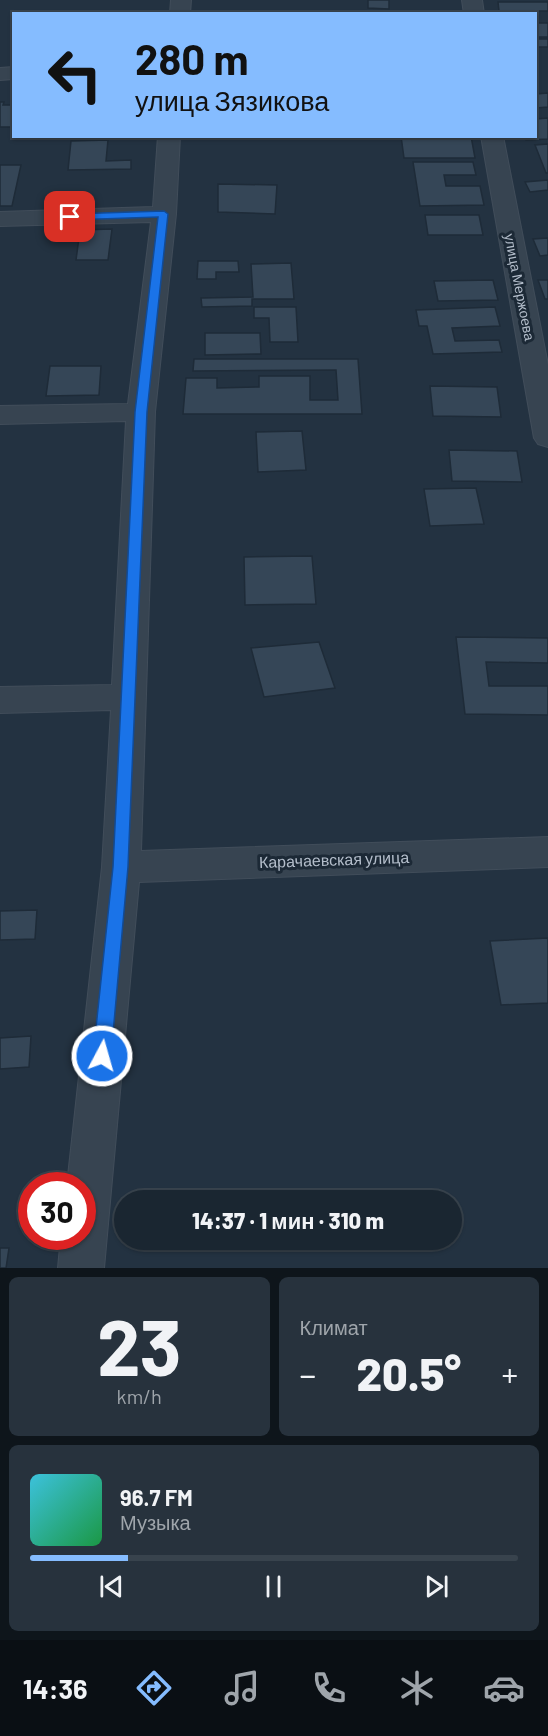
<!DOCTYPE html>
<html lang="ru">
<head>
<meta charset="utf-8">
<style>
  :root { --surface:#1a2631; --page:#27323d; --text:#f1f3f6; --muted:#9fa5ab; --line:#38434d; --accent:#85bcff }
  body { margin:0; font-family:Barlow,sans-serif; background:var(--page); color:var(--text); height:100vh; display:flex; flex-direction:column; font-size:22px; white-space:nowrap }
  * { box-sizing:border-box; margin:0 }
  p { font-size:20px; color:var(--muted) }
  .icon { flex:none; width:33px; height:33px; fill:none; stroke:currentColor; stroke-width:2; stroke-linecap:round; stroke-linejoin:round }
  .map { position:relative; height:1268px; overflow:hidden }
  .panel { display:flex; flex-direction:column; gap:9px; padding:9px; background:#0e151b; flex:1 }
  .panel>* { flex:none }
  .hud { position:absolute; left:12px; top:12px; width:525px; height:126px; border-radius:0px; box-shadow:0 2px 4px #0004,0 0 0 2px var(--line); background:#85bcff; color:#111; overflow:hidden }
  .speed { position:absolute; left:18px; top:1172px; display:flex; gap:12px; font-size:30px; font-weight:700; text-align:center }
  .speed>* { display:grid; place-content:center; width:78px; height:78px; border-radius:50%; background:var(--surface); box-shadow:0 2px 4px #0004,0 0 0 2px var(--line); line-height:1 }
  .speed .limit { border:9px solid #d22; background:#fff; color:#111 }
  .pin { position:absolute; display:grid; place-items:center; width:51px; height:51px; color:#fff; margin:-26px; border-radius:12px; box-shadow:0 3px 9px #0006 }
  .me { position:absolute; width:66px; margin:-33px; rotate:6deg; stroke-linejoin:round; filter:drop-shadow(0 0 4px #0008) }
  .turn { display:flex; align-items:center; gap:21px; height:126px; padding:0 24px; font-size:27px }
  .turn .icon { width:78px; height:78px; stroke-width:2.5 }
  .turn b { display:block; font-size:42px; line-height:51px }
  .big { font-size:45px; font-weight:800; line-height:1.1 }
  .panel .tile { flex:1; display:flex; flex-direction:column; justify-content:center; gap:9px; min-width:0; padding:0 21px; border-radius:9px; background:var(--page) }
  .panel .dial { align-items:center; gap:0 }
  .dial b { font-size:78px; line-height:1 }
  .song { display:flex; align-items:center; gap:18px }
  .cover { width:72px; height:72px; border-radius:9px; background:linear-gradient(135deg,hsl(190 70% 55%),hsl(140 70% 35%)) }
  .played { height:6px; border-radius:3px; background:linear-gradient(90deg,var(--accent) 20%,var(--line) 20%) }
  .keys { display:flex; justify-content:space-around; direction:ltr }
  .heat { display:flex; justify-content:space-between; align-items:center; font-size:33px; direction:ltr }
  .panel .tiles { flex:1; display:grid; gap:9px; grid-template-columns:1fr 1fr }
  .tile:last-child { grid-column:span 2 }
  .trip { position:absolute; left:114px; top:1190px; width:348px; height:60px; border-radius:30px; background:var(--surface); box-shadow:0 2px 4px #0004,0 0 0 2px var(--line); font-weight:800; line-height:60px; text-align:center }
  .tab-bar { display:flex; height:96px; justify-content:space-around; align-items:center; background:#0a0f14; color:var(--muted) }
  .tab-bar .icon { width:42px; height:42px }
  .tab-bar .current { color:var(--accent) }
  .tab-bar b { font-size:27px; color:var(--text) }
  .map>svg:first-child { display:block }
</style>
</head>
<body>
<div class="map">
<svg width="548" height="1268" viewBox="0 0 548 1268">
  <rect width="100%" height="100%" fill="#233241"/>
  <g fill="#354657" stroke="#1e2b38" stroke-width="1.5">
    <polygon points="368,0 389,0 389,9 368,8"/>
    <polygon points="498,2 548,2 548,11 499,11"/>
    <rect x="536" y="23" width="12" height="14"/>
    <rect x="536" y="39" width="12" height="8"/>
    <polygon points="548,93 548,107 536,108 536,94"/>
    <polygon points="0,102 4,102 3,105 14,105 14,127 0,127"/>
    <polygon points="548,118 548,139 526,140 524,136 536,136 536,119"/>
    <polygon points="401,136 471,136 475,158 404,158"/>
    <polygon points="108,140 106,161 131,160 131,169 68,170 71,141"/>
    <polygon points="548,144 548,173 546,173 535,145"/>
    <polygon points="413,162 473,162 476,175 444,175 446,186 480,186 484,205 420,206"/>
    <polygon points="0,165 21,165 12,206 0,206"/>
    <polygon points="548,180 548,190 530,192 525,182"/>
    <polygon points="218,184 277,185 275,214 218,212"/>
    <polygon points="425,215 479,215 483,235 428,235"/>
    <polygon points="112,229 108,260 76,260 80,230"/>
    <polygon points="548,238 548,255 540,256 533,239"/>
    <polygon points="198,261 238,261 239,272 216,272 216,279 197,279"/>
    <polygon points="291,263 294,299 252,299 252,306 202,307 201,298 253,297 251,264"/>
    <polygon points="493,280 498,300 438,301 434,281"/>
    <polygon points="538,280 548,280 548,299 545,299"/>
    <polygon points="254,307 296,307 298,342 270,342 269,318 254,318"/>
    <polygon points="495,307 500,326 452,328 455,341 499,340 502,352 433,354 427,326 419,326 416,310"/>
    <polygon points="205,333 260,333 261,354 205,355"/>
    <polygon points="194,359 358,359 362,414 183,414 186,378 217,378 217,388 259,387 259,376 310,376 310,400 338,400 336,370 193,371"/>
    <polygon points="50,366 101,366 99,395 46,396"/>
    <polygon points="430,386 497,387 501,417 433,416"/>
    <polygon points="302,431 306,470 258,472 256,432"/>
    <polygon points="449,450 517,451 522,482 452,481"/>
    <polygon points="476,488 484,524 430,526 424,489"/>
    <polygon points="312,556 316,604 245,605 244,557"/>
    <polygon points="456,637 548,638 548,663 486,662 489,686 548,686 548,715 465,714"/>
    <polygon points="319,642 335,688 264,697 251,648"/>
    <polygon points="37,910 35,939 0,940 0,911"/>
    <polygon points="548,938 548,1003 501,1005 490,941"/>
    <polygon points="31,1036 29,1067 0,1069 0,1038"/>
    <polygon points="0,1248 9,1248 6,1268 0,1268"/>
  </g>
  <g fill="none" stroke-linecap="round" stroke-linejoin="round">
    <defs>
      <g id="street">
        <polygon points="171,0 191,0 190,14 170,14"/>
        <polygon points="462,0 482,0 484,14 464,14"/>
        <polygon points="14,67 14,79 0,80 0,68"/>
        <polygon points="158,136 180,136 176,214 155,412 141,851 548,837 548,867 139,882 104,1268 58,1268 61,1236 82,1236 82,1185 67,1185 102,867 111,710 0,713 0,687 112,685 126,421 0,424 0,406 128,404 151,222 0,226 0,212 153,207"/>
        <polygon points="481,136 503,136 548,365 548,447 538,444 534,438"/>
      </g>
    </defs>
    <use href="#street" stroke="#414d5a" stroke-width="2"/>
    <use href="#street" fill="#374451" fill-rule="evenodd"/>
  </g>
  <polygon fill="#1a73e8" stroke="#114b97" stroke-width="1.5" points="164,211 168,214 147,412 128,867 111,1056 108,1061 102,1063 96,1061 93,1056 113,867 135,412 158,217 70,220 65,217 70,214"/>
  <g text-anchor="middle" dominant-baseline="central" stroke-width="6" stroke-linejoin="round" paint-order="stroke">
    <g font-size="14" fill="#b4becb" stroke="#1c2936">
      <text transform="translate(520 287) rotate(79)">улица Мержоева</text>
    </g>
    <g font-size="16" fill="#b4becb" stroke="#1c2936">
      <text transform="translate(334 859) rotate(-2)">Карачаевская улица</text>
    </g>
  </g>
</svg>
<div class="speed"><div class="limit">30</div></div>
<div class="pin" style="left:70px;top:217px;background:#d93025"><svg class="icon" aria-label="arrive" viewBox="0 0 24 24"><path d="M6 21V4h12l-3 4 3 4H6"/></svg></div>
<svg class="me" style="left:102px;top:1056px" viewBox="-20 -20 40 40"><circle r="17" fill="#1a73e8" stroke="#fff" stroke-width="3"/><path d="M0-11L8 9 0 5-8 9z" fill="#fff"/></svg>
<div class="trip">14:37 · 1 мин · 310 m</div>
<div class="hud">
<div class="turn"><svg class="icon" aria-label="left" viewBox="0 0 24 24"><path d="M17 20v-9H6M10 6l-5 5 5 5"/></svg><div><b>280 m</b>улица Зязикова</div></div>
</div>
</div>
<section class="panel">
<div class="tiles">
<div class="tile dial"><b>23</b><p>km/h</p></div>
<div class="tile"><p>Климат</p>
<div class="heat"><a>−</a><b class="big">20.5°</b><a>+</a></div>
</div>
<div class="tile">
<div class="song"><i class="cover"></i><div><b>96.7 FM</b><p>Музыка</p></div></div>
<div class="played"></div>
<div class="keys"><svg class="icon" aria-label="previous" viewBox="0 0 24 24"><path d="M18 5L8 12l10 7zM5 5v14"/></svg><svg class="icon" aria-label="pause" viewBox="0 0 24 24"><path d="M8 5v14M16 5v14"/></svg><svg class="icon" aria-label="next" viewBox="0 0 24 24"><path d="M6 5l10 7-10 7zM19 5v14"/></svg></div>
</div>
</div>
</section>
<nav class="tab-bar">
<b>14:36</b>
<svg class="icon current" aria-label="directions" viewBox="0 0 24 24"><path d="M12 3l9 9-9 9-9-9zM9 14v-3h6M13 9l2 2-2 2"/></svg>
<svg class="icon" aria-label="music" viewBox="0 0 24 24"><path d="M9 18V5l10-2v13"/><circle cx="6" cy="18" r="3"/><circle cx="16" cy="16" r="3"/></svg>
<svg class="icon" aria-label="phone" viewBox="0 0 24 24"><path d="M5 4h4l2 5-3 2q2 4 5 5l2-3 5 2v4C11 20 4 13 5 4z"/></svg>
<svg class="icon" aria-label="climate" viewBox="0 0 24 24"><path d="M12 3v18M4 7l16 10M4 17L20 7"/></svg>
<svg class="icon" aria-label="car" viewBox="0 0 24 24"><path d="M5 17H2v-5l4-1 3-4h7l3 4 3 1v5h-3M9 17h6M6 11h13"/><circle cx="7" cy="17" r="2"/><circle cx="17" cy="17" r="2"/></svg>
</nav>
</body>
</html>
